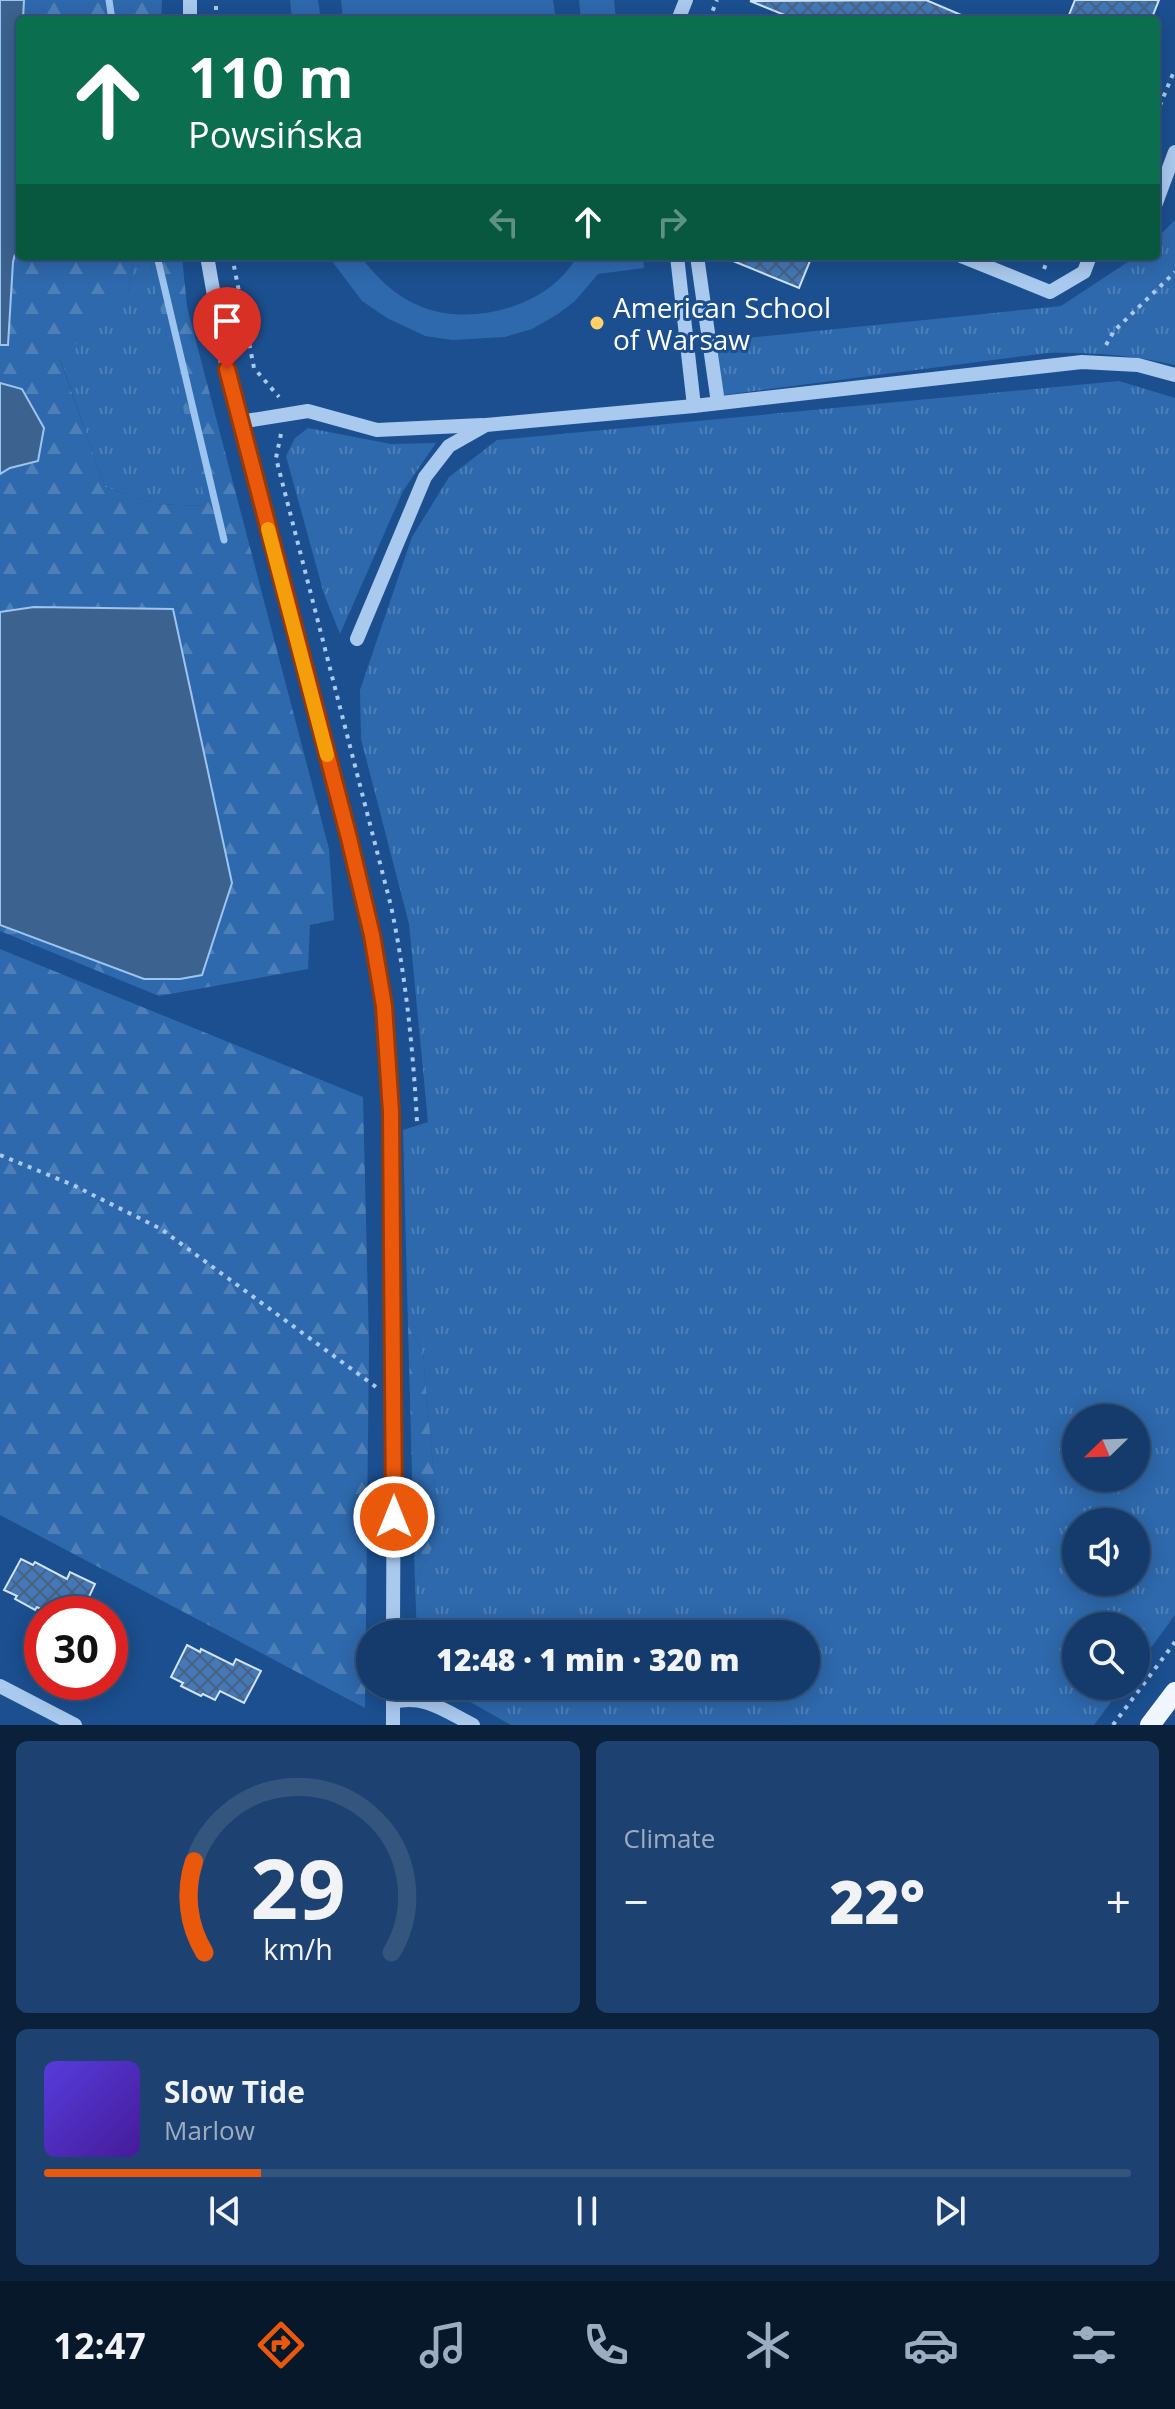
<!DOCTYPE html>
<html lang="en">
<head>
<meta charset="utf-8">
<style>
  :root { --surface:#143b6b; --page:#1d4271; --text:#f1f3f6; --muted:#9dadc1; --line:#33557e; --accent:#ea580c }
  body { margin:0; font-family:"Open Sans",sans-serif; background:var(--page); color:var(--text); height:100vh; display:flex; flex-direction:column; font-size:30px; white-space:nowrap }
  * { box-sizing:border-box; margin:0 }
  p { font-size:26px; color:var(--muted) }
  .icon { flex:none; width:44px; height:44px; fill:none; stroke:currentColor; stroke-width:2; stroke-linecap:round; stroke-linejoin:round }
  .map { position:relative; height:1725px; overflow:hidden }
  .drawer { display:flex; flex-direction:column; gap:16px; padding:16px; background:#0b203b; flex:1 }
  .drawer>* { flex:none }
  .banner { position:absolute; left:16px; top:16px; width:1144px; height:244px; border-radius:8px; box-shadow:0 4px 20px #0003,0 0 0 2px var(--line); background:#0b6e4f; color:#fff; overflow:hidden }
  .needle { width:52px; rotate:247deg }
  .buttons { position:absolute; left:1062px; top:1404px; display:grid; gap:16px }
  .buttons a { display:grid; place-items:center; width:88px; height:88px; border-radius:50%; background:var(--surface); box-shadow:0 4px 20px #0003,0 0 0 2px var(--line); font-size:40px }
  .speed { position:absolute; left:24px; top:1596px; display:flex; gap:16px; font-size:40px; font-weight:700; text-align:center }
  .speed>* { display:grid; place-content:center; width:104px; height:104px; border-radius:50%; background:var(--surface); box-shadow:0 4px 20px #0003,0 0 0 2px var(--line); line-height:1 }
  .speed .limit { border:12px solid #d22; background:#fff; color:#111 }
  .pin { position:absolute; display:grid; place-items:center; width:68px; height:68px; color:#fff; margin:-82px -34px; border-radius:50% 50% 50% 0; rotate:-45deg; box-shadow:0 0 8px #0007 }
  .pin .icon { rotate:45deg }
  .me { position:absolute; width:88px; margin:-44px; rotate:0deg; stroke-linejoin:round; filter:drop-shadow(0 0 6px #0008) }
  .turn { display:flex; align-items:center; gap:28px; height:168px; padding:0 40px; font-size:36px }
  .turn .icon { width:104px; height:104px; stroke-width:2.5 }
  .turn b { display:block; font-size:56px; line-height:68px }
  .lanes { display:flex; align-items:center; height:76px; padding:0 40px; background:#0003; justify-content:center; gap:40px; direction:ltr }
  .lanes .off { opacity:.35 }
  .big { font-size:60px; font-weight:800; line-height:1.1 }
  .drawer .tile { flex:1; display:flex; flex-direction:column; justify-content:center; gap:12px; min-width:0; padding:0 28px; border-radius:12px; background:var(--page) }
  .drawer .dial { align-items:center; gap:0 }
  .dial svg { height:208px; overflow:visible; fill:none; stroke:var(--line); stroke-width:7; stroke-linecap:round; text-anchor:middle }
  .dial text { fill:var(--text); stroke:none }
  .song { display:flex; align-items:center; gap:24px }
  .cover { width:96px; height:96px; border-radius:12px; background:linear-gradient(135deg,hsl(250 70% 55%),hsl(260 70% 35%)) }
  .played { height:8px; border-radius:4px; background:linear-gradient(90deg,var(--accent) 20%,var(--line) 20%) }
  .keys { display:flex; justify-content:space-around; direction:ltr }
  .heat { display:flex; justify-content:space-between; align-items:center; font-size:44px; direction:ltr }
  .drawer .tiles { flex:1; display:grid; gap:16px; grid-template-columns:1fr 1fr }
  .tile:last-child { grid-column:span 2 }
  .trip { position:absolute; left:356px; top:1620px; width:464px; height:80px; border-radius:40px; background:var(--surface); box-shadow:0 4px 20px #0003,0 0 0 2px var(--line); font-weight:800; line-height:80px; text-align:center }
  .dock { display:flex; height:128px; justify-content:space-around; align-items:center; background:#08182b; color:var(--muted) }
  .dock .icon { width:56px; height:56px }
  .dock .selected { color:var(--accent) }
  .dock b { font-size:36px; color:var(--text) }
  .map>svg:first-child { display:block }
</style>
</head>
<body>
<div class="map">
<svg width="1175" height="1725" viewBox="0 0 1175 1725">
  <defs>
    <pattern id="grass-tufts" width="24" height="20" patternUnits="userSpaceOnUse" patternTransform="scale(2)"><rect width="24" height="20" fill="#2e69ad"/><path d="M3 7l-1-3M5 7V3M7 7l1-3M15 17l-1-3M17 17v-4M19 17l1-3" fill="none" stroke="#4d80b9"/></pattern>
    <pattern id="forest-firs" width="22" height="20" patternUnits="userSpaceOnUse" patternTransform="scale(2)"><rect width="22" height="20" fill="#2e69ad"/><path d="M5 1l3.5 6h-7zM16 11l3.5 6h-7z" fill="#4d80b9"/></pattern>
    <pattern id="building-cross-hatch" width="8" height="8" patternUnits="userSpaceOnUse" patternTransform="scale(2)"><rect width="8" height="8" fill="#4478b7"/><path d="M0 0l8 8M0 8l8-8" fill="none" stroke="#486282"/></pattern>
  </defs>
  <rect width="100%" height="100%" fill="#1b4f8f"/>
  <g fill="url(#grass-tufts)" fill-rule="evenodd">
    <path d="M1175,220V365C1132,355 1090,352 1047,353L723,395L717,341L1061,306L1137,256H1156V239Z"/>
    <polygon points="134,256 148,256 207,506 156,504 105,487 60,358 128,293"/>
    <path d="M1119,381L1175,398V1615L1136,1668V1626H1076V1686H1123L1094,1725H511L442,1686H806V1634H417L415,1584L439,1534L423,1353L408,1326L403,1130L428,1122L409,924L361,739L360,690L412,537L449,477L497,440ZM1076,1418H1136V1478H1076ZM1076,1522H1136V1582H1076Z"/>
    <polygon points="308,428 391,444 436,443 403,491 340,634 324,594 286,456 295,438"/>
  </g>
  <g fill="url(#forest-firs)">
    <polygon points="24,0 162,0 161,20 23,20"/>
    <polygon points="20,235 20,256 134,256 128,293 60,359 105,487 156,504 206,506 148,256 182,256 187,307 329,849 334,920 310,925 308,969 159,996 0,931 0,345 7,345 13,262"/>
    <polygon points="0,949 363,1097 369,1345 365,1708 0,1515"/>
    <polygon points="408,1326 423,1353 439,1534 415,1584"/>
  </g>
  <g fill="#2e69ad">
    <polygon points="290,0 318,0 321,20 292,20"/>
    <polygon points="341,0 553,0 556,20 343,20"/>
    <polygon points="579,0 614,0 616,20 581,20"/>
    <path d="M328,256H360C377,278 396,297 422,307C472,327 551,306 577,256H643L644,268L598,274L575,301L558,314L532,329L505,337L452,340L425,336L387,318L362,301Z"/>
  </g>
  <g fill="#3c6290" stroke="#9cc4f0" stroke-width="2">
    <polygon points="0,0 24,0 23,20 20,20 20,235 13,262 8,345 0,345"/>
    <polygon points="0,383 22,389 44,428 38,461 10,468 0,474"/>
    <polygon points="34,607 173,609 232,883 202,975 180,979 144,979 0,925 0,612"/>
  </g>
  <g fill="none" stroke-linecap="round" stroke-linejoin="round">
    <g stroke="#9cc4f0" stroke-width="7">
      <polyline points="109,0 112,20"/>
      <polyline points="157,256 224,540"/>
    </g>
  </g>
  <g fill="url(#building-cross-hatch)" stroke="#cfe3fa" stroke-width="2">
    <polygon points="926,0 973,20 797,20 750,1"/>
    <polygon points="1075,0 1159,0 1151,20 1067,20"/>
    <polygon points="721,256 812,256 799,288"/>
    <polygon points="21,1559 33,1565 35,1562 67,1579 70,1572 95,1584 81,1614 73,1614 54,1604 49,1613 37,1607 35,1610 15,1599 17,1596 4,1590"/>
    <polygon points="187,1645 200,1652 201,1649 233,1665 236,1659 261,1671 244,1703 220,1691 215,1700 203,1694 201,1696 181,1686 183,1683 171,1677"/>
  </g>
  <g fill="none" stroke-linecap="round" stroke-linejoin="round">
    <g stroke="#a9c9ee" stroke-width="4" stroke-dasharray="4 6" stroke-linecap="butt">
      <polyline points="216,20 216,0"/>
      <polyline points="709,20 717,0"/>
      <polyline points="770,20 774,10"/>
      <polyline points="1156,115 1175,69"/>
      <polyline points="232,256 254,368 279,397"/>
      <polyline points="1044,269 1049,256"/>
      <polyline points="1106,345 1114,331 1175,272"/>
      <path d="M281,434L276,458L391,906C406,978 413,1049 417,1122"/>
      <polyline points="0,1155 73,1185 161,1229 376,1387"/>
      <polyline points="1113,1725 1175,1642"/>
    </g>
    <g stroke="#a9c9ee" stroke-width="14">
      <polyline points="190,20 190,0"/>
      <polyline points="678,20 686,0"/>
      <polyline points="1156,203 1175,152"/>
      <polyline points="207,256 227,369 349,838 372,935 384,1006 391,1112 394,1401 393,1634"/>
      <polyline points="677,256 694,406"/>
      <polyline points="697,256 718,403"/>
      <polyline points="961,256 1050,292 1084,272 1090,256"/>
      <polyline points="240,422 308,411 377,430 482,425"/>
      <polyline points="357,639 425,477 449,446 486,425 694,406 1082,362 1138,365 1175,375"/>
      <polyline points="0,1686 75,1725"/>
      <path d="M393,1702C425,1694 445,1711 473,1725"/>
      <polyline points="393,1725 393,1686"/>
    </g>
    <polyline stroke="#f0f6ff" stroke-width="20" points="1150,1725 1175,1692"/>
  </g>
  <g fill="none" stroke-linecap="round" stroke-linejoin="round">
    <defs>
      <polyline id="route" points="227,369 349,838 372,935 384,1006 391,1112 394,1517"/>
    </defs>
    <use href="#route" stroke="#983908" stroke-width="20"/>
    <use href="#route" stroke="#ea580c" stroke-width="14"/>
    <polyline stroke="#f59e0b" stroke-width="14" points="268,529 327,755"/>
  </g>
  <circle fill="#ffd166" stroke="#1b4f8f" stroke-width="3" cx="597" cy="323" r="8"/>
  <g text-anchor="middle" dominant-baseline="central" stroke-width="6" stroke-linejoin="round" paint-order="stroke">
    <g font-size="28" fill="#fff" stroke="#1b4f8f" text-anchor="start">
      <text x="613" y="307">American School<tspan x="613" dy="32">of Warsaw</tspan></text>
    </g>
  </g>
</svg>
<div class="buttons">
<a><svg class="needle" viewBox="-14 -14 28 28"><path d="M0-13l5 13h-10z" fill="#e53935"/><path d="M0 13l5-13h-10z" fill="#9dadc1"/></svg></a>
<a><svg class="icon" aria-label="sound" viewBox="0 0 24 24"><path d="M4 9h4l5-4v14l-5-4H4zM17 9q2 3 0 6"/></svg></a>
<a><svg class="icon" aria-label="search" viewBox="0 0 24 24"><circle cx="10" cy="10" r="6"/><path d="M15 15l6 6"/></svg></a>
</div>
<div class="speed"><div class="limit">30</div></div>
<div class="pin" style="left:227px;top:369px;background:#d93025"><svg class="icon" aria-label="arrive" viewBox="0 0 24 24"><path d="M6 21V4h12l-3 4 3 4H6"/></svg></div>
<svg class="me" style="left:394px;top:1517px" viewBox="-20 -20 40 40"><circle r="17" fill="#ea580c" stroke="#fff" stroke-width="3"/><path d="M0-11L8 9 0 5-8 9z" fill="#fff"/></svg>
<div class="trip">12:48 · 1 min · 320 m</div>
<div class="banner">
<div class="turn"><svg class="icon" aria-label="ahead" viewBox="0 0 24 24"><path d="M12 20V5M6 11l6-6 6 6"/></svg><div><b>110 m</b>Powsińska</div></div>
<div class="lanes"><svg class="icon off" aria-label="left" viewBox="0 0 24 24"><path d="M17 20v-9H6M10 6l-5 5 5 5"/></svg><svg class="icon" aria-label="ahead" viewBox="0 0 24 24"><path d="M12 20V5M6 11l6-6 6 6"/></svg><svg class="icon off" aria-label="right" viewBox="0 0 24 24"><path d="M7 20v-9h11M14 6l5 5-5 5"/></svg></div>
</div>
</div>
<section class="drawer">
<div class="tiles">
<div class="tile dial"><svg viewBox="0 0 100 80">
<path d="M14 69A42 42 0 1 1 86 69"/>
<path d="M14 69A42 42 0 0 1 10 34" stroke="#ea580c"/>
<text x="50" y="56" font-size="32" font-weight="700">29</text>
<text x="50" y="72" font-size="11">km/h</text>
</svg></div>
<div class="tile"><p>Climate</p>
<div class="heat"><a>−</a><b class="big">22°</b><a>+</a></div>
</div>
<div class="tile">
<div class="song"><i class="cover"></i><div><b>Slow Tide</b><p>Marlow</p></div></div>
<div class="played"></div>
<div class="keys"><svg class="icon" aria-label="previous" viewBox="0 0 24 24"><path d="M18 5L8 12l10 7zM5 5v14"/></svg><svg class="icon" aria-label="pause" viewBox="0 0 24 24"><path d="M8 5v14M16 5v14"/></svg><svg class="icon" aria-label="next" viewBox="0 0 24 24"><path d="M6 5l10 7-10 7zM19 5v14"/></svg></div>
</div>
</div>
</section>
<nav class="dock">
<b>12:47</b>
<svg class="icon selected" aria-label="directions" viewBox="0 0 24 24"><path d="M12 3l9 9-9 9-9-9zM9 14v-3h6M13 9l2 2-2 2"/></svg>
<svg class="icon" aria-label="music" viewBox="0 0 24 24"><path d="M9 18V5l10-2v13"/><circle cx="6" cy="18" r="3"/><circle cx="16" cy="16" r="3"/></svg>
<svg class="icon" aria-label="phone" viewBox="0 0 24 24"><path d="M5 4h4l2 5-3 2q2 4 5 5l2-3 5 2v4C11 20 4 13 5 4z"/></svg>
<svg class="icon" aria-label="climate" viewBox="0 0 24 24"><path d="M12 3v18M4 7l16 10M4 17L20 7"/></svg>
<svg class="icon" aria-label="car" viewBox="0 0 24 24"><path d="M5 17H2v-5l4-1 3-4h7l3 4 3 1v5h-3M9 17h6M6 11h13"/><circle cx="7" cy="17" r="2"/><circle cx="17" cy="17" r="2"/></svg>
<svg class="icon" aria-label="filters" viewBox="0 0 24 24"><path d="M4 7h16M4 17h16"/><circle cx="9" cy="7" r="2"/><circle cx="15" cy="17" r="2"/></svg>
</nav>
</body>
</html>
